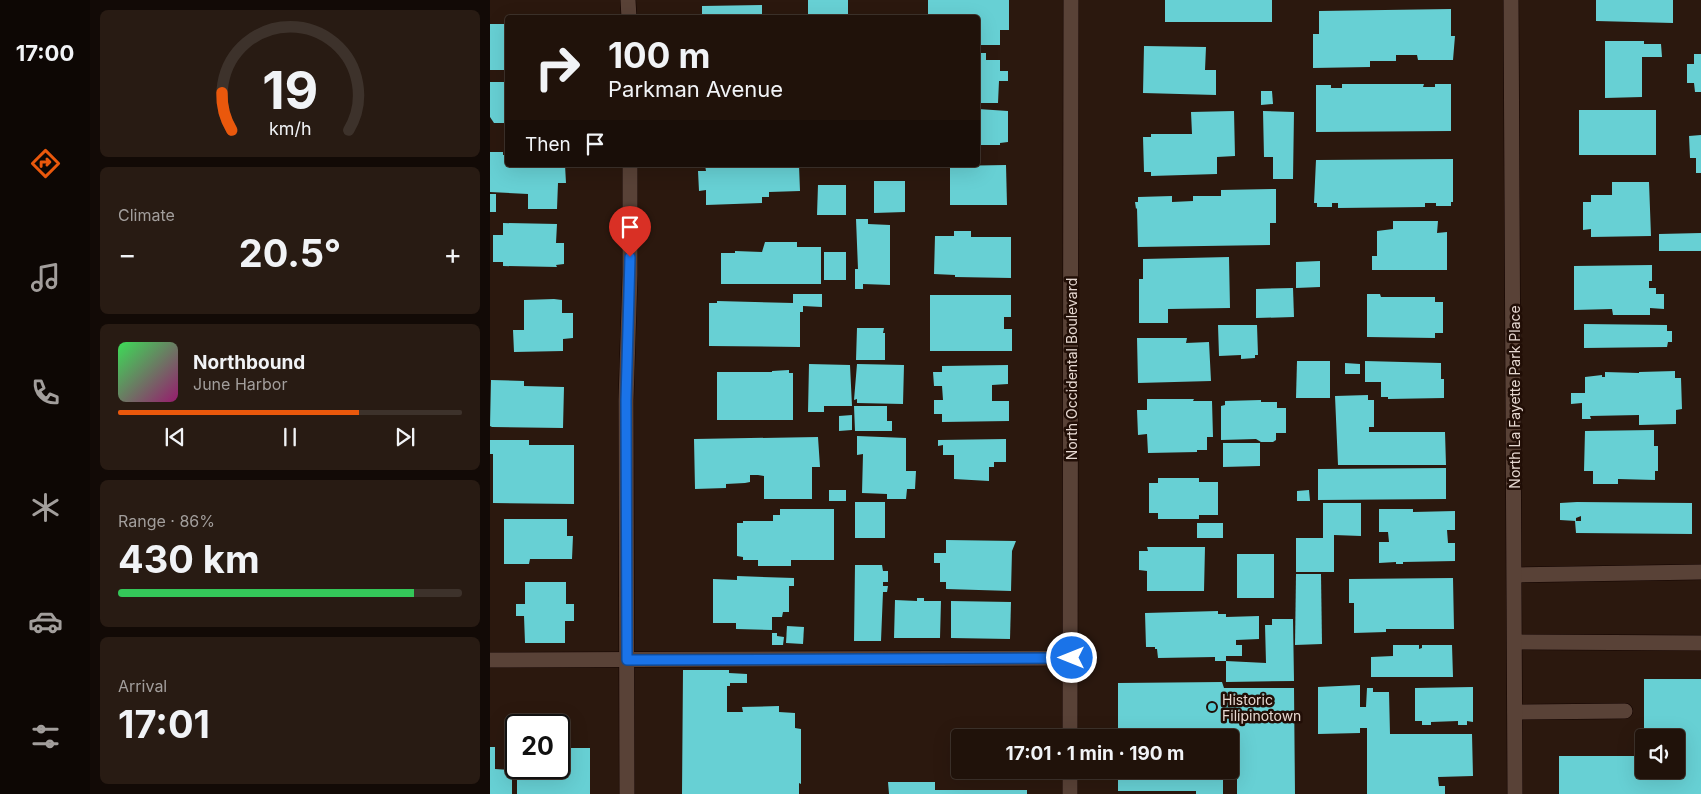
<!DOCTYPE html>
<html lang="en">
<head>
<meta charset="utf-8">
<style>
  :root { --surface:#20120a; --page:#281b13; --text:#f1f3f6; --muted:#a29e9c; --line:#3d322b; --accent:#ea580c }
  body { margin:0; font-family:Inter,sans-serif; background:var(--page); color:var(--text); height:100vh; display:flex; flex-direction:column; font-size:19px; white-space:nowrap }
  * { box-sizing:border-box; margin:0 }
  p { font-size:16px; color:var(--muted) }
  .icon { flex:none; width:28px; height:28px; fill:none; stroke:currentColor; stroke-width:2; stroke-linecap:round; stroke-linejoin:round }
  .map { position:relative; flex:1; overflow:hidden }
  .details { display:flex; flex-direction:column; gap:10px; padding:10px; background:#120a06; width:400px }
  .details>* { flex:none }
  .banner { position:absolute; left:15px; top:15px; width:475px; height:152px; border-radius:5px; box-shadow:0 5px 20px #0002,0 0 0 1px var(--line); background:#20120a; color:var(--text); overflow:hidden }
  .buttons { position:absolute; left:1145px; top:729px; display:grid; gap:10px }
  .buttons a { display:grid; place-items:center; width:50px; height:50px; border-radius:5px; background:var(--surface); box-shadow:0 5px 20px #0002,0 0 0 1px var(--line); font-size:25px }
  .speed { position:absolute; left:15px; top:714px; display:flex; gap:10px; font-size:25px; font-weight:700; text-align:center }
  .speed>* { display:grid; place-content:center; width:65px; height:65px; border-radius:50%; background:var(--surface); box-shadow:0 5px 20px #0002,0 0 0 1px var(--line); line-height:1 }
  .speed .limit { border:2px solid #111; border-radius:8px; background:#fff; color:#111 }
  .pin { position:absolute; display:grid; place-items:center; width:42px; height:42px; color:#fff; margin:-51px -21px; border-radius:50% 50% 50% 0; rotate:-45deg; box-shadow:0 0 5px #0007 }
  .pin .icon { rotate:45deg }
  .me { position:absolute; width:55px; margin:-28px; rotate:270deg; stroke-linejoin:round; filter:drop-shadow(0 0 4px #0008) }
  .turn { display:flex; align-items:center; gap:18px; height:105px; padding:0 20px; font-size:22px }
  .turn .icon { width:65px; height:65px; stroke-width:2.5 }
  .turn b { display:block; font-size:35px; line-height:42px }
  .then { display:flex; align-items:center; height:48px; padding:0 20px; background:#0003; gap:10px; font-size:19px }
  .big { font-size:38px; font-weight:700; line-height:1.1 }
  .details .tile { flex:1; display:flex; flex-direction:column; justify-content:center; gap:8px; min-width:0; padding:0 18px; border-radius:8px; background:var(--page) }
  .details .dial { align-items:center; gap:0 }
  .dial svg { height:130px; overflow:visible; fill:none; stroke:var(--line); stroke-width:7; stroke-linecap:round; text-anchor:middle }
  .dial text { fill:var(--text); stroke:none }
  .song { display:flex; align-items:center; gap:15px }
  .cover { width:60px; height:60px; border-radius:8px; background:linear-gradient(135deg,hsl(130 70% 55%),hsl(320 70% 35%)) }
  .played { height:5px; border-radius:2px; background:linear-gradient(90deg,var(--accent) 70%,var(--line) 70%) }
  .keys { display:flex; justify-content:space-around; direction:ltr }
  .heat { display:flex; justify-content:space-between; align-items:center; font-size:28px; direction:ltr }
  .charge { height:8px; border-radius:4px; background:linear-gradient(90deg,#34c759 86%,var(--line) 0) }
  .trip { position:absolute; left:461px; top:729px; width:288px; height:50px; border-radius:5px; background:var(--surface); box-shadow:0 5px 20px #0002,0 0 0 1px var(--line); font-weight:700; line-height:50px; text-align:center }
  main { display:flex; flex:1; min-height:0 }
  .menu { display:flex; flex-direction:column; width:90px; justify-content:space-around; align-items:center; background:#0d0704; color:var(--muted) }
  .menu .icon { width:35px; height:35px }
  .menu .on { color:var(--accent) }
  .menu b { font-size:22px; color:var(--text) }
  .map>svg:first-child { display:block }
</style>
</head>
<body>
<main>
<nav class="menu">
<b>17:00</b>
<svg class="icon on" aria-label="directions" viewBox="0 0 24 24"><path d="M12 3l9 9-9 9-9-9zM9 14v-3h6M13 9l2 2-2 2"/></svg>
<svg class="icon" aria-label="music" viewBox="0 0 24 24"><path d="M9 18V5l10-2v13"/><circle cx="6" cy="18" r="3"/><circle cx="16" cy="16" r="3"/></svg>
<svg class="icon" aria-label="phone" viewBox="0 0 24 24"><path d="M5 4h4l2 5-3 2q2 4 5 5l2-3 5 2v4C11 20 4 13 5 4z"/></svg>
<svg class="icon" aria-label="climate" viewBox="0 0 24 24"><path d="M12 3v18M4 7l16 10M4 17L20 7"/></svg>
<svg class="icon" aria-label="car" viewBox="0 0 24 24"><path d="M5 17H2v-5l4-1 3-4h7l3 4 3 1v5h-3M9 17h6M6 11h13"/><circle cx="7" cy="17" r="2"/><circle cx="17" cy="17" r="2"/></svg>
<svg class="icon" aria-label="filters" viewBox="0 0 24 24"><path d="M4 7h16M4 17h16"/><circle cx="9" cy="7" r="2"/><circle cx="15" cy="17" r="2"/></svg>
</nav>
<section class="details">
<div class="tile dial"><svg viewBox="0 0 100 80">
<path d="M14 69A42 42 0 1 1 86 69"/>
<path d="M14 69A42 42 0 0 1 8 46" stroke="#ea580c"/>
<text x="50" y="56" font-size="32" font-weight="700">19</text>
<text x="50" y="72" font-size="11">km/h</text>
</svg></div>
<div class="tile"><p>Climate</p>
<div class="heat"><a>−</a><b class="big">20.5°</b><a>+</a></div>
</div>
<div class="tile">
<div class="song"><i class="cover"></i><div><b>Northbound</b><p>June Harbor</p></div></div>
<div class="played"></div>
<div class="keys"><svg class="icon" aria-label="previous" viewBox="0 0 24 24"><path d="M18 5L8 12l10 7zM5 5v14"/></svg><svg class="icon" aria-label="pause" viewBox="0 0 24 24"><path d="M8 5v14M16 5v14"/></svg><svg class="icon" aria-label="next" viewBox="0 0 24 24"><path d="M6 5l10 7-10 7zM19 5v14"/></svg></div>
</div>
<div class="tile"><p>Range · 86%</p><b class="big">430 km</b><div class="charge"></div></div>
<div class="tile"><p>Arrival</p><b class="big">17:01</b></div>
</section>
<div class="map">
<svg width="1211" height="794" viewBox="0 0 1211 794">
  <rect width="100%" height="100%" fill="#2b180e"/>
  <g fill="#67d0d4">
    <rect x="318" y="0" width="40" height="18"/>
    <polygon points="438,0 519,0 519,30 510,30 510,45 488,45 488,18 405,18 405,14 438,14"/>
    <rect x="675" y="0" width="107" height="22"/>
    <polygon points="1106,0 1183,0 1183,23 1106,21"/>
    <polygon points="272,5 272,18 212,18 212,6"/>
    <polygon points="961,9 961,36 965,36 963,60 928,60 927,55 906,55 906,61 880,61 880,67 823,68 823,34 829,34 829,11"/>
    <rect x="0" y="24" width="18" height="46"/>
    <polygon points="1115,41 1154,41 1154,44 1171,44 1172,57 1152,57 1152,97 1115,98"/>
    <polygon points="654,46 716,47 715,70 726,70 726,95 653,93"/>
    <polygon points="488,53 496,53 496,60 510,60 510,71 518,71 518,81 509,81 508,103 488,103"/>
    <polygon points="1204,54 1211,54 1211,92 1205,92 1204,83 1197,83 1197,64 1204,64"/>
    <polygon points="0,82 18,82 18,123 4,123 0,117"/>
    <polygon points="852,84 934,84 933,87 945,87 945,84 961,84 961,131 826,132 826,85 841,85 841,88 852,88"/>
    <polygon points="771,91 782,91 783,104 771,105"/>
    <polygon points="488,109 518,111 518,142 510,143 510,145 488,145"/>
    <rect x="1089" y="110" width="77" height="45"/>
    <polygon points="744,111 745,156 727,157 727,174 661,176 661,172 654,172 653,137 661,137 661,134 702,134 701,112"/>
    <polygon points="773,111 804,112 803,179 783,179 783,157 774,157"/>
    <polygon points="1211,135 1211,173 1206,173 1206,158 1200,158 1199,136"/>
    <polygon points="0,152 13,152 13,155 18,155 18,165 75,165 76,183 68,183 67,209 38,209 38,194 0,192"/>
    <polygon points="963,159 963,202 961,202 961,206 946,206 946,203 935,203 935,207 848,208 848,203 842,203 842,207 827,207 827,203 824,203 826,160"/>
    <polygon points="215,165 309,165 310,191 279,192 279,197 272,197 272,203 216,205 216,190 209,191 208,171 216,171"/>
    <polygon points="516,165 517,205 460,205 460,166"/>
    <polygon points="384,181 415,181 415,212 384,213"/>
    <polygon points="1122,182 1159,182 1161,236 1101,237 1101,229 1093,230 1093,202 1101,202 1101,195 1122,195"/>
    <polygon points="328,185 356,185 356,215 327,215"/>
    <polygon points="786,189 786,223 780,223 780,245 648,247 647,208 646,209 645,202 648,202 648,197 682,196 682,202 703,201 703,196 731,196 731,190"/>
    <rect x="0" y="194" width="6" height="18"/>
    <polygon points="366,219 378,219 378,224 400,225 400,285 373,284 373,289 365,289 365,269 368,269"/>
    <polygon points="903,221 948,221 947,233 957,232 957,270 882,270 882,256 887,256 887,231 903,229"/>
    <polygon points="13,223 67,224 66,243 74,243 74,264 66,265 67,267 13,266 13,262 3,262 3,235 13,235"/>
    <polygon points="464,231 481,231 481,237 521,237 521,278 465,277 465,275 444,274 445,236 464,236"/>
    <polygon points="1211,233 1211,251 1169,251 1169,234"/>
    <polygon points="275,242 307,242 307,247 331,247 331,284 231,284 231,253 245,253 245,251 272,252"/>
    <rect x="334" y="252" width="22" height="28"/>
    <polygon points="739,257 740,308 678,309 678,323 649,323 649,279 653,279 653,259"/>
    <polygon points="830,261 830,287 806,288 806,262"/>
    <polygon points="1162,265 1162,281 1159,281 1159,288 1166,288 1166,294 1174,294 1174,309 1160,308 1160,315 1123,315 1122,309 1084,310 1084,266"/>
    <polygon points="803,288 804,317 766,318 766,289"/>
    <polygon points="303,294 332,294 332,307 313,306 313,312 310,312 310,347 219,346 219,303 227,303 227,301 303,303"/>
    <polygon points="877,294 890,294 891,297 945,297 945,302 953,302 953,333 945,333 945,338 877,337"/>
    <polygon points="440,295 521,295 521,317 514,317 514,329 522,329 522,351 440,351"/>
    <polygon points="64,299 72,300 72,313 83,313 83,338 73,339 73,351 24,352 23,330 34,330 34,300"/>
    <polygon points="1094,324 1177,325 1177,331 1182,331 1182,342 1178,342 1177,347 1094,348"/>
    <polygon points="728,325 767,325 768,355 765,355 765,358 751,359 751,355 729,356"/>
    <polygon points="367,328 394,328 393,333 395,333 395,360 366,360"/>
    <polygon points="647,338 697,338 696,343 719,342 721,381 648,383"/>
    <polygon points="807,361 840,361 840,398 806,398"/>
    <polygon points="875,361 951,363 951,379 954,379 954,398 898,399 898,397 891,397 891,382 875,382"/>
    <polygon points="855,363 870,364 870,374 855,374"/>
    <polygon points="319,364 360,365 362,406 334,406 334,412 318,412"/>
    <polygon points="367,364 414,365 413,404 367,403 367,399 364,400"/>
    <polygon points="518,365 518,384 502,385 502,401 519,401 519,421 452,422 452,414 444,414 444,400 453,400 452,386 444,386 443,372 452,372 452,366"/>
    <polygon points="299,370 299,373 303,373 303,420 227,420 227,372 282,372 282,371"/>
    <polygon points="1185,371 1185,378 1191,378 1192,409 1186,410 1186,424 1149,425 1149,415 1100,416 1101,419 1092,419 1092,403 1081,404 1081,393 1095,393 1095,377 1112,375 1112,377 1115,377 1115,372 1149,373 1149,372"/>
    <polygon points="1,380 34,381 34,386 74,387 73,428 2,427 0,426"/>
    <polygon points="878,395 878,400 884,400 884,427 879,427 879,432 955,432 956,465 848,465 845,396"/>
    <polygon points="657,399 704,399 703,401 722,401 723,437 717,437 717,450 707,450 707,452 658,453 657,434 648,435 647,410 657,410"/>
    <polygon points="771,400 771,402 787,402 787,408 796,408 796,433 786,433 786,440 783,442 771,442 766,439 731,440 731,406 735,405 735,401"/>
    <polygon points="364,406 397,406 397,421 402,421 402,431 365,431"/>
    <polygon points="362,415 362,430 349,431 349,416"/>
    <polygon points="1164,430 1164,446 1168,446 1168,471 1165,471 1165,480 1128,479 1128,484 1103,484 1103,471 1094,471 1095,431"/>
    <polygon points="367,436 416,438 416,471 426,471 425,489 417,489 416,499 397,499 397,494 372,493 373,454 367,455"/>
    <polygon points="328,437 330,467 322,467 322,499 274,499 274,476 268,475 260,475 260,482 255,483 236,484 236,488 205,489 204,439"/>
    <polygon points="516,439 516,462 504,462 504,467 499,467 499,481 464,479 464,455 453,455 453,445 448,446 448,440"/>
    <polygon points="0,440 39,440 39,445 84,445 84,504 3,503 3,454 0,454"/>
    <polygon points="733,443 770,443 770,466 733,467"/>
    <polygon points="956,468 956,499 828,500 828,469"/>
    <polygon points="668,478 709,478 709,482 728,482 728,515 709,515 709,519 668,519 668,513 659,513 659,483 668,483"/>
    <rect x="339" y="490" width="17" height="11"/>
    <polygon points="819,490 820,501 807,501 807,491"/>
    <rect x="365" y="502" width="30" height="36"/>
    <polygon points="1087,502 1202,503 1202,534 1086,533 1085,521 1091,521 1091,516 1086,518 1086,521 1070,520 1070,503"/>
    <polygon points="833,503 871,503 871,536 844,535 844,572 806,572 806,538 833,538"/>
    <polygon points="290,509 344,509 344,560 301,560 301,566 268,566 268,560 253,560 253,557 247,556 247,523 253,523 253,521 283,521 283,515 290,515"/>
    <polygon points="889,509 923,509 923,512 965,511 965,530 957,530 958,543 965,543 965,561 913,562 913,564 906,564 906,562 889,563 889,542 899,542 898,532 889,532"/>
    <polygon points="14,519 77,519 77,536 83,536 82,559 40,559 39,564 14,564"/>
    <rect x="707" y="523" width="26" height="15"/>
    <polygon points="456,540 526,541 522,551 521,591 456,589 456,582 450,582 450,563 444,563 444,553 456,553"/>
    <polygon points="657,547 715,547 714,591 657,591 657,571 649,570 649,551 658,551"/>
    <rect x="747" y="554" width="37" height="44"/>
    <polygon points="365,565 392,565 393,571 398,571 398,582 393,582 393,586 398,586 397,592 393,592 391,641 364,641"/>
    <polygon points="806,574 831,574 832,644 805,645"/>
    <polygon points="247,576 304,578 304,586 299,586 299,612 293,612 292,617 282,617 282,630 246,629 246,623 223,623 223,579 247,580"/>
    <polygon points="963,578 964,629 896,629 896,632 864,633 864,603 859,603 859,579"/>
    <polygon points="35,582 76,582 76,604 84,604 84,621 75,621 75,643 35,643 34,616 26,616 26,604 35,604"/>
    <polygon points="427,598 434,598 434,601 451,601 450,638 404,638 405,600 427,601"/>
    <polygon points="461,601 521,602 520,639 461,638"/>
    <polygon points="728,611 728,614 736,614 736,617 769,616 769,639 746,640 746,645 752,645 752,656 736,656 736,661 776,663 775,625 782,625 782,619 803,619 804,681 736,682 736,661 725,661 725,657 668,658 667,649 665,649 665,647 656,647 655,613"/>
    <polygon points="297,626 314,627 313,644 296,643"/>
    <polygon points="282,633 287,633 287,636 294,637 293,645 282,645"/>
    <polygon points="903,645 929,645 929,649 932,648 932,645 962,645 963,677 881,677 881,657 903,656"/>
    <polygon points="193,670 239,670 239,673 257,674 257,683 240,683 240,686 237,686 237,712 253,712 252,707 289,706 289,712 305,713 305,728 311,729 311,784 309,783 309,794 192,794"/>
    <polygon points="1154,679 1211,679 1211,794 1069,794 1069,756 1154,756 1154,770 1186,770 1186,738 1154,738"/>
    <polygon points="732,682 734,688 804,688 805,794 747,794 747,742 740,742 740,738 628,738 628,683"/>
    <polygon points="870,685 870,707 876,707 877,688 883,688 883,692 899,692 900,734 982,734 983,776 948,777 949,786 955,786 955,794 877,794 877,728 870,728 870,733 828,734 828,687"/>
    <polygon points="983,687 983,722 977,721 977,725 968,725 968,721 941,722 941,725 932,725 932,721 925,721 925,688"/>
    <polygon points="0,747 5,747 5,769 22,770 22,794 0,794"/>
    <polygon points="69,748 100,748 100,794 27,794 27,768 69,768"/>
    <polygon points="628,770 733,770 733,794 706,794 706,791 628,791"/>
    <polygon points="398,782 445,782 445,790 537,790 537,794 399,794"/>
  </g>
  <g fill="none" stroke-linecap="round" stroke-linejoin="round">
    <defs>
      <g id="lane">
        <polyline points="1025,575 1211,572"/>
        <polyline points="1025,642 1211,643"/>
        <polyline points="0,660 581,658"/>
        <polyline points="1025,712 1135,711"/>
      </g>
      <g id="street">
        <polyline points="138,0 139,18"/>
        <polyline points="1021,0 1025,794"/>
        <polyline points="580,738 581,0"/>
        <polyline points="137,794 136,400 140,275 140,165"/>
        <polyline points="580,794 580,770"/>
      </g>
    </defs>
    <use href="#lane" stroke="#120300" stroke-width="16"/>
    <use href="#street" stroke="#120300" stroke-width="16"/>
    <use href="#lane" stroke="#594237" stroke-width="15"/>
    <use href="#street" stroke="#594237" stroke-width="15"/>
  </g>
  <g fill="none" stroke-linecap="round" stroke-linejoin="round">
    <defs>
      <polyline id="route" points="140,257 136,400 137,660 582,658"/>
    </defs>
    <use href="#route" stroke="#114b97" stroke-width="12"/>
    <use href="#route" stroke="#1a73e8" stroke-width="9"/>
  </g>
  <circle fill="#51ccd2" stroke="#210e06" stroke-width="2" cx="722" cy="707" r="5"/>
  <g text-anchor="middle" dominant-baseline="central" stroke-width="5" stroke-linejoin="round" paint-order="stroke">
    <g font-size="14" fill="#e6d8d1" stroke="#210e06">
      <text transform="translate(581 369) rotate(-90)">North Occidental Boulevard</text>
      <text transform="translate(1024 397) rotate(-90)">North La Fayette Park Place</text>
    </g>
    <g font-size="14" fill="#e6d8d1" stroke="#210e06" text-anchor="start">
      <text x="732" y="699">Historic<tspan x="732" dy="16">Filipinotown</tspan></text>
    </g>
  </g>
</svg>
<div class="buttons">
<a><svg class="icon" aria-label="sound" viewBox="0 0 24 24"><path d="M4 9h4l5-4v14l-5-4H4zM17 9q2 3 0 6"/></svg></a>
</div>
<div class="speed"><div class="limit">20</div></div>
<div class="pin" style="left:140px;top:257px;background:#d93025"><svg class="icon" aria-label="arrive" viewBox="0 0 24 24"><path d="M6 21V4h12l-3 4 3 4H6"/></svg></div>
<svg class="me" style="left:582px;top:658px" viewBox="-20 -20 40 40"><circle r="17" fill="#1a73e8" stroke="#fff" stroke-width="3"/><path d="M0-11L8 9 0 5-8 9z" fill="#fff"/></svg>
<div class="trip">17:01 · 1 min · 190 m</div>
<div class="banner">
<div class="turn"><svg class="icon" aria-label="right" viewBox="0 0 24 24"><path d="M7 20v-9h11M14 6l5 5-5 5"/></svg><div><b>100 m</b>Parkman Avenue</div></div>
<div class="then">Then<svg class="icon" aria-label="arrive" viewBox="0 0 24 24"><path d="M6 21V4h12l-3 4 3 4H6"/></svg></div>
</div>
</div>
</main>
</body>
</html>
